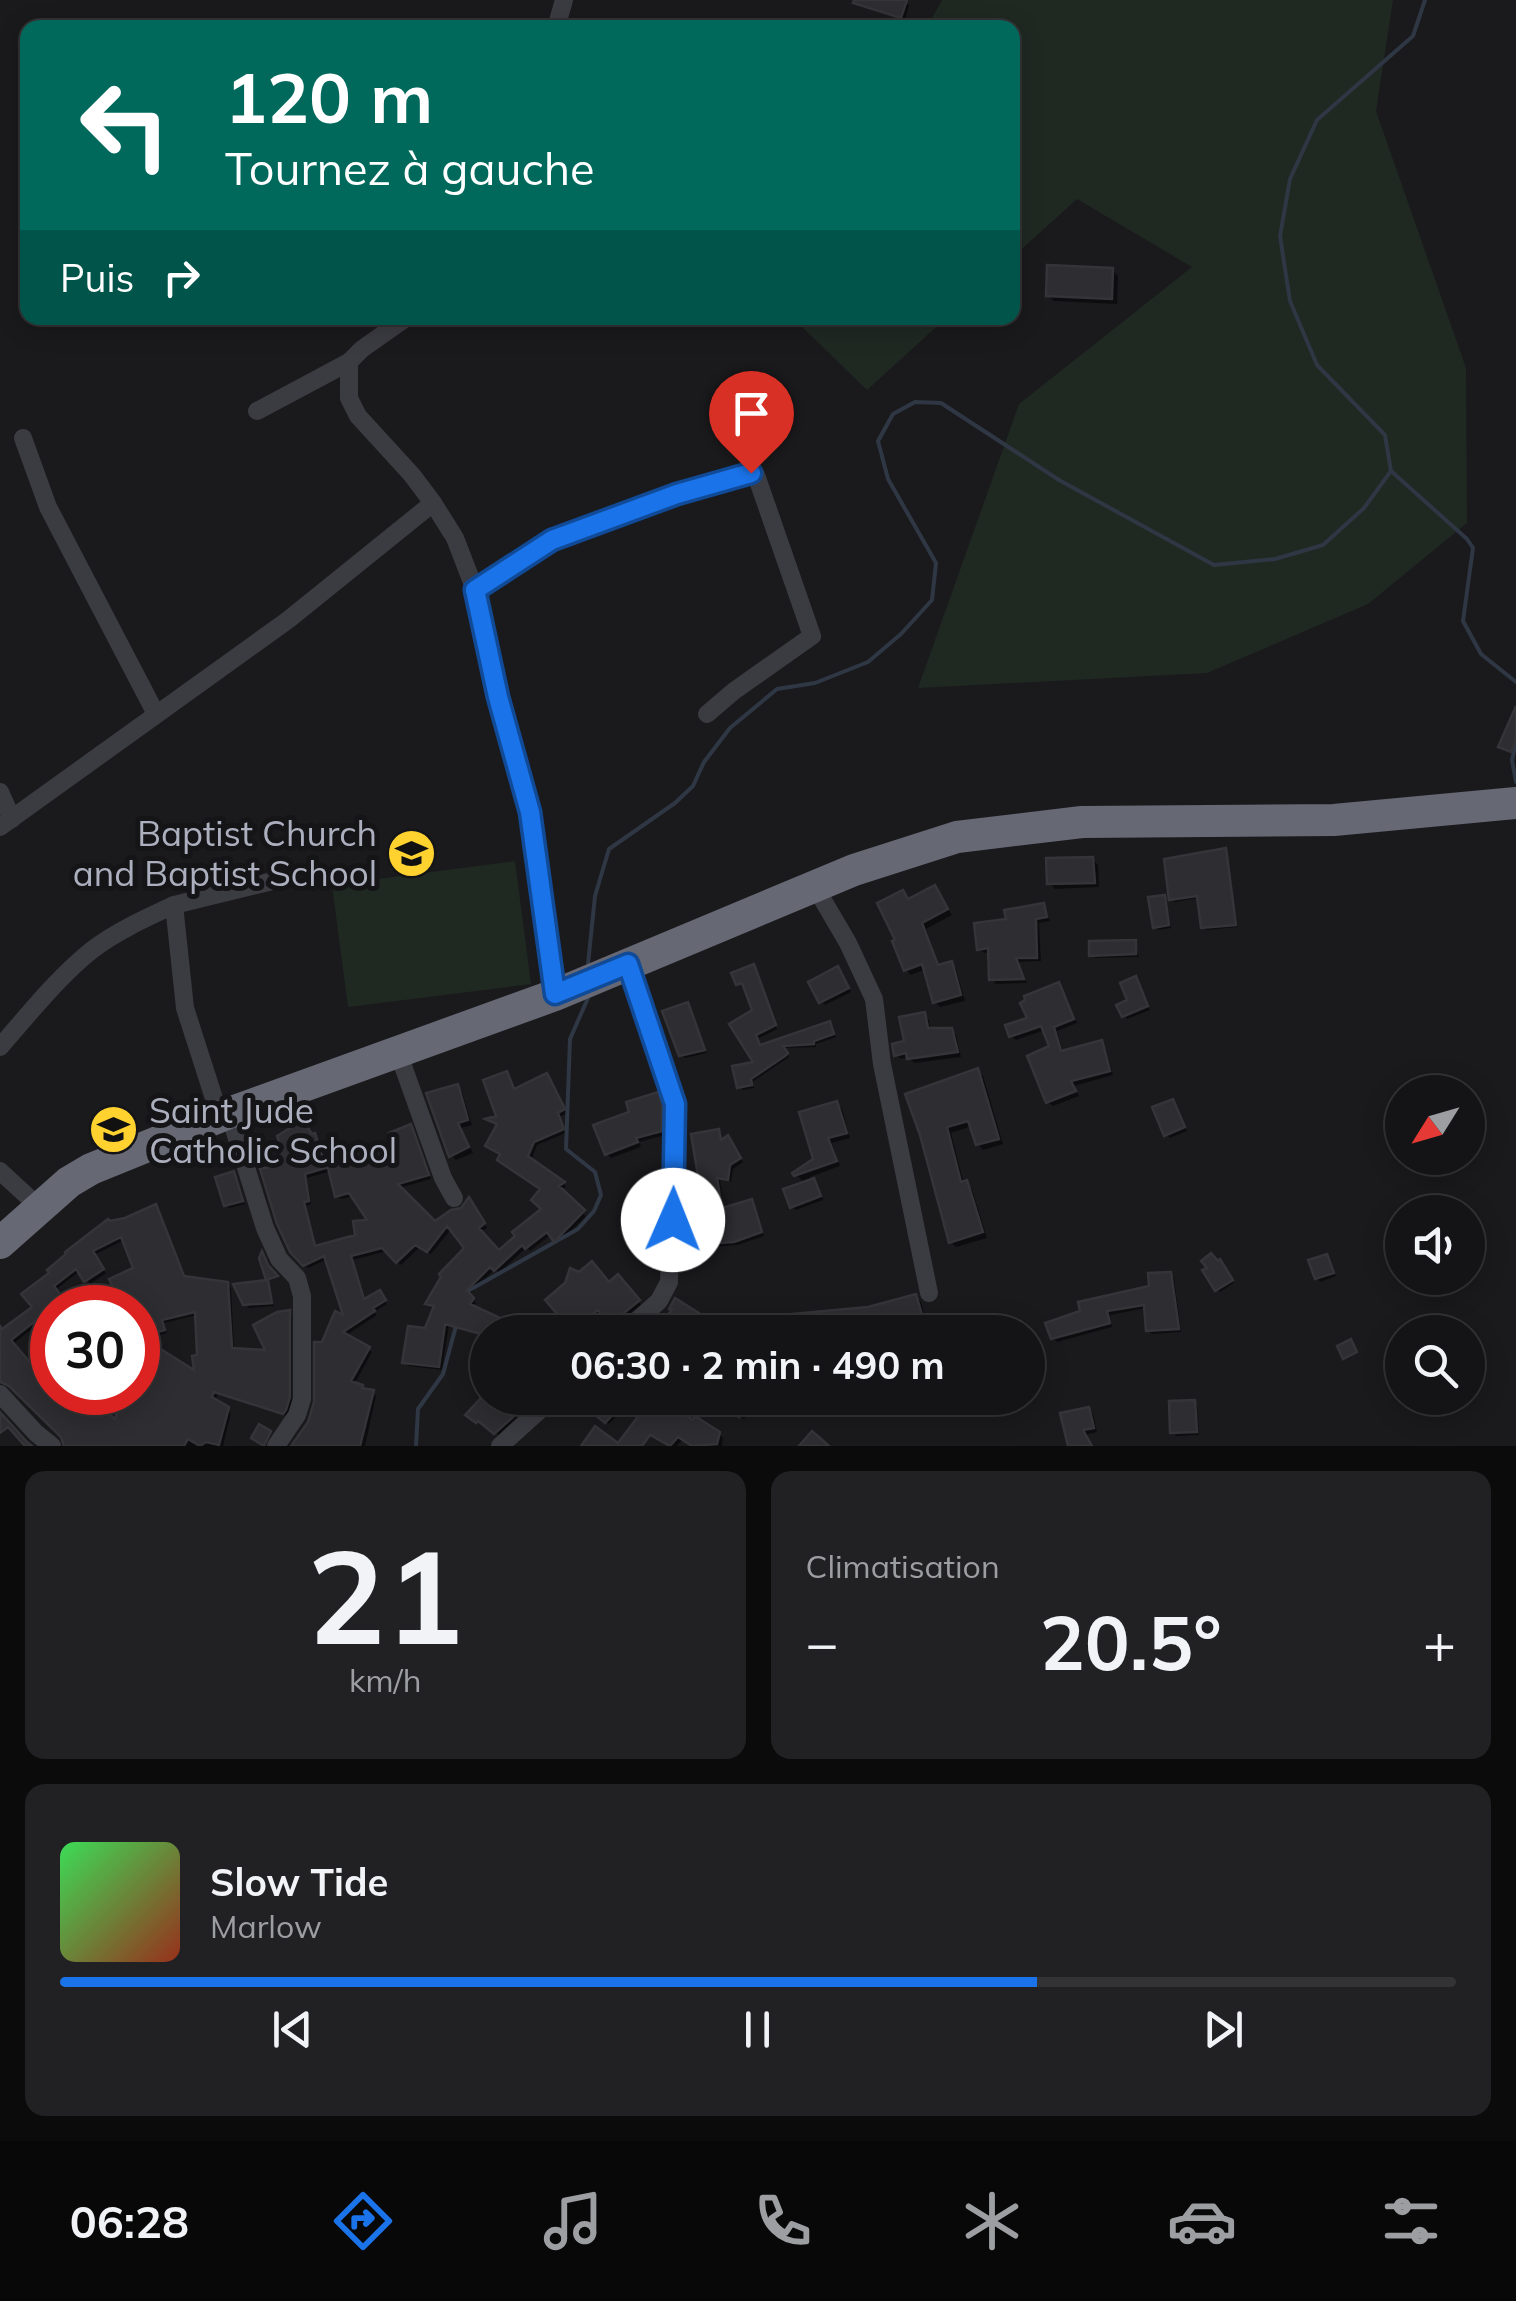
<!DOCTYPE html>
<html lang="fr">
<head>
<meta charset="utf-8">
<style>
  :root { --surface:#141416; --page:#212123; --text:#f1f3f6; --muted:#9d9ea1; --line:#333335; --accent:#1a73e8 }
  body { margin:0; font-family:Mulish,sans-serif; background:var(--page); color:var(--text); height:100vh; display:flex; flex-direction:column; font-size:38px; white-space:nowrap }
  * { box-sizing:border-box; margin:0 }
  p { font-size:32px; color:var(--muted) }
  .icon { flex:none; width:55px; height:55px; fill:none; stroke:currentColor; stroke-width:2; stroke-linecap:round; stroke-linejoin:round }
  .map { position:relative; height:1446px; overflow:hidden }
  .drawer { display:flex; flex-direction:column; gap:25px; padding:25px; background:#0b0b0c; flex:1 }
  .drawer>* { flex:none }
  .guide { position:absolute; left:20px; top:20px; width:1000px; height:305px; border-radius:20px; box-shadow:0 5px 25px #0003,0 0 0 2px var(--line); background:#00695c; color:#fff; overflow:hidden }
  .needle { width:65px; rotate:233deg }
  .fabs { position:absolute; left:1385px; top:1075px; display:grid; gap:20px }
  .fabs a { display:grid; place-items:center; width:100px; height:100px; border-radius:50%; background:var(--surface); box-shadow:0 5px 25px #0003,0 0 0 2px var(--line); font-size:50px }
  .speed { position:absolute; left:30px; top:1285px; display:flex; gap:20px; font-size:50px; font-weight:700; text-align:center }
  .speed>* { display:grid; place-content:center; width:130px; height:130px; border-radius:50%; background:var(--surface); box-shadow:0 5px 25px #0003,0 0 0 2px var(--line); line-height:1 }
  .speed .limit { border:15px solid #d22; background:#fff; color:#111 }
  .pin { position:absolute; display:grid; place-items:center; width:85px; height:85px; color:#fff; margin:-102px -42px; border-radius:50% 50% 50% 0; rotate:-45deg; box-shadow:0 0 10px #0007 }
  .pin .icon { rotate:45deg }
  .me { position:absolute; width:110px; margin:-55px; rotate:1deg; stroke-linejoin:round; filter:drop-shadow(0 0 8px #0008) }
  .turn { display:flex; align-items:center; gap:35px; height:210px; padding:0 40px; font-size:45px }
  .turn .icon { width:130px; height:130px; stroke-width:2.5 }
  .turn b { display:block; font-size:70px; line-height:85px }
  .then { display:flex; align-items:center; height:95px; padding:0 40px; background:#0003; gap:20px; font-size:38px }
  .big { font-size:75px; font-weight:700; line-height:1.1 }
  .drawer .card { flex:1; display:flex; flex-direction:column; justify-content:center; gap:15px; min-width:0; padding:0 35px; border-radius:20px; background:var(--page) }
  .drawer .dial { align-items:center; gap:0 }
  .dial b { font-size:130px; line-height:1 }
  .song { display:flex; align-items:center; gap:30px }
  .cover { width:120px; height:120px; border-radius:15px; background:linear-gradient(135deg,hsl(130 70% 55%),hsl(10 70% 35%)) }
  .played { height:10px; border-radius:5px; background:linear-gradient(90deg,var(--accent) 70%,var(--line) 70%) }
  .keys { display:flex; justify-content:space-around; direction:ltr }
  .heat { display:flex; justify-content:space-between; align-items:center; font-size:55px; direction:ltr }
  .drawer .tiles { flex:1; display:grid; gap:25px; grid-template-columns:1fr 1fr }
  .card:last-child { grid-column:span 2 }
  .trip { position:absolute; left:470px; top:1315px; width:575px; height:100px; border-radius:50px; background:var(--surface); box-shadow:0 5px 25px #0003,0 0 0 2px var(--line); font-weight:700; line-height:100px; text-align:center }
  .tab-bar { display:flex; height:160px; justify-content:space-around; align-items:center; background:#080809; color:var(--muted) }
  .tab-bar .icon { width:70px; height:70px }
  .tab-bar .selected { color:var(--accent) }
  .tab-bar b { font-size:45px; color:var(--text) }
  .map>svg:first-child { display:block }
</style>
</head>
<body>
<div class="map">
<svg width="1516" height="1446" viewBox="0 0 1516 1446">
  <rect width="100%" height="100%" fill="#1a1a1d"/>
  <g fill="#1f2922">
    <polygon points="942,0 1393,0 1376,111 1466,368 1467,523 1368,604 1207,673 918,688 1019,404 1192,267 1077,199 1013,257 1012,28 927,27"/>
    <polygon points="793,318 946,318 867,390"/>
    <polygon points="515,861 531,984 348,1007 332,885"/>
  </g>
  <g fill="#0007" fill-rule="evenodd">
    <polygon points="867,0 900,0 909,5 905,20 869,8 865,5"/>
    <polygon points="1112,270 1118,276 1117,304 1054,301 1048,295"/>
    <polygon points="1225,851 1238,927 1206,930 1199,898 1174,902 1171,899"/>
    <polygon points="1092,859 1098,865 1099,887 1055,889 1049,883"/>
    <polygon points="935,888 952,915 926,929 940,967 951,964 956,969 965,1001 940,1007 935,1001 926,969 911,975 906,970 903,893 910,901"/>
    <polygon points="1164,897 1167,901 1171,928 1159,930 1155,927"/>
    <polygon points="1044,906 1050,921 1039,923 1041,961 1018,962 1027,983 996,984 992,979 991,952 984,953 979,948"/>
    <polygon points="1135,942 1139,957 1095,958 1091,954"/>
    <polygon points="754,967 777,1029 757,1039 761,1047 829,1024 836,1037 816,1044 816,1047 784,1048 789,1057 752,1082 754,1088 743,1090 740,1087 757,1064 755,1011 745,985 738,984"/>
    <polygon points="841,973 851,992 825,1005 821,1001"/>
    <polygon points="1135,979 1150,1010 1127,1019 1124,1016"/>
    <polygon points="1059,984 1077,1023 1057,1031 1063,1053 1101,1042 1105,1047 1113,1075 1074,1086 1079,1096 1053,1106 1048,1102 1052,1047 1045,1030 1016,1040 1011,1036"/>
    <polygon points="687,1005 707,1053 685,1058 681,1055"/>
    <polygon points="924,1015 929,1020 931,1031 951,1030 956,1035 961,1057 914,1063 909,1057 901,1059 896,1055"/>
    <polygon points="978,1071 983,1076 1003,1144 983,1150 978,1144 972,1126 951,1133 964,1184 972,1189 987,1238 956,1247 951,1242 922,1135"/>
    <path d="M507,1074L515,1092L550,1080L567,1113L560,1117L566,1133L537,1145L531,1161L564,1184L566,1187L560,1190L586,1216L559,1243L552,1234L530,1251L527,1247L499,1273L495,1269L469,1295L476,1303L473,1308L515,1330L488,1332V1342L481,1335L449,1326L442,1370L408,1366L405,1362L426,1331L436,1308L428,1303L467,1248L452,1228L431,1254L420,1247L401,1265L387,1251L353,1260L366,1301L383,1297L387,1304L374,1312L377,1315L345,1336L372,1352L354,1385L376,1396L365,1446H293L310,1423L316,1403L324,1345L347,1321L328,1259L308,1268L292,1251L282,1166L314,1135L326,1166L360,1160L364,1148L370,1157L397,1146L410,1127L431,1179L399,1188L435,1225L472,1203L487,1228L480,1232L499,1253L545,1210L543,1190L502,1155L499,1125L489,1120L499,1117ZM331,1171L337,1196L341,1199L354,1196L371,1222L358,1237L316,1248L306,1206L311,1204L307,1178Z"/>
    <polygon points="457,1087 462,1092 472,1125 461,1128 473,1153 456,1160 451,1155"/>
    <polygon points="658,1095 666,1111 665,1135 639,1142 641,1147 611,1158 607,1154 632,1113"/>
    <polygon points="1172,1102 1187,1131 1170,1138 1167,1135"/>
    <polygon points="837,1104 842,1109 850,1138 832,1143 840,1166 810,1177 817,1184 823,1200 796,1210 792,1207 805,1184 796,1174 816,1160"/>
    <polygon points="718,1132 723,1141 731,1142 743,1162 733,1169 731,1182 720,1180 724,1210 751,1202 764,1236 738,1245 710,1247 706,1243"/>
    <polygon points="233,1174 245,1204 229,1208 226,1205"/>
    <path d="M155,1206L186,1279L227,1284L231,1288L234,1350L269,1353L289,1312L292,1316V1402L288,1414L287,1416L218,1394L214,1402L231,1413L223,1446H66L67,1442L0,1368V1333L35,1307L25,1294L110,1224ZM124,1240L136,1269L138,1366L143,1371L138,1375V1392H123L126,1397L117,1424L80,1392H52V1354L33,1369L13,1344L52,1313L55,1290L80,1271L90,1284L106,1273L94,1255ZM197,1315V1375L141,1340L167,1333L164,1323Z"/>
    <polygon points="1327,1256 1336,1276 1320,1282 1317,1278"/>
    <polygon points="1223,1266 1234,1283 1220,1292 1217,1289"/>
    <polygon points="1170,1274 1174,1278 1181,1332 1152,1334 1148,1330 1146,1308 1110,1315 1112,1327 1057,1342 1053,1338 1152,1288"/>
    <polygon points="618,1278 641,1305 614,1326 602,1312 576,1332 553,1332 567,1321 567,1285 609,1285"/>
    <polygon points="268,1283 274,1306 249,1308 245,1304"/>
    <polygon points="916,1297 921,1302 929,1332 762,1332 761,1319 868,1310"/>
    <polygon points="674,1311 705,1320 709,1324 703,1332 655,1332"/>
    <polygon points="488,1393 488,1398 516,1398 529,1405 499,1435 468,1415"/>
    <polygon points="613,1398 624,1398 629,1403 609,1424 598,1414"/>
    <polygon points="653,1398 673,1398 668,1405 694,1423 719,1434 723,1438 722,1446 694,1446 683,1439 677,1446 670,1446 648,1436 641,1446 619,1446"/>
    <polygon points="725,1398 757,1398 744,1419 722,1403"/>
    <polygon points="1194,1402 1197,1406 1199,1435 1176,1436 1173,1432"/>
    <polygon points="1088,1409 1093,1414 1097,1432 1086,1435 1093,1446 1068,1446"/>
  </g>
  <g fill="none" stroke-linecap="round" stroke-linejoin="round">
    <g stroke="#2e3743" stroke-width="4">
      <polyline points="1391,471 1467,539 1473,548 1463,621 1481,654 1516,682"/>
      <polyline points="1516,743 1512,760 1516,782"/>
      <polyline points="588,964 595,896 609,849 675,803 693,786 704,762 730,728 777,689 815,683 868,662 901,634 932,600 936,563 888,479 878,441 893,414 915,402 941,403 1059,480 1214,565 1275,559 1323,545 1364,508 1391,471 1385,435 1317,365 1290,301 1280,236 1290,179 1317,120 1413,36 1425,0"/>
      <polyline points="466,1292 578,1229 594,1211 601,1195 595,1172 566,1149 570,1039 588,998"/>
      <polyline points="416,1446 418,1409 443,1374 456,1326"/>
    </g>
  </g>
  <g fill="#2e2d31" stroke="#353439" stroke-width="2.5" fill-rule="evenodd">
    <polygon points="854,0 907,0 901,18 853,3"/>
    <polygon points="1047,265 1113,268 1112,299 1046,296"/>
    <polygon points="1516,706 1516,741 1511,752 1498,747"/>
    <polygon points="1226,848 1236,925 1201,928 1197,896 1169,900 1164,859"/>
    <polygon points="1093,857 1095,883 1047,884 1046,858"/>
    <polygon points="935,885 948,909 922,923 938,965 952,961 961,995 933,1003 922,964 904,971 892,941 895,940 877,903 903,890 908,899"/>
    <polygon points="1165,895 1169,925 1153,928 1148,897"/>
    <polygon points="1044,903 1047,917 1036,919 1037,958 1016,958 1024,979 989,980 988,948 977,950 974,923 1006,919 1004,910"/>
    <polygon points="1136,940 1136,954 1089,956 1089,941"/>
    <polygon points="754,964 776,1025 756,1035 760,1045 830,1021 834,1034 814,1041 814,1044 783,1046 788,1053 785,1056 751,1079 752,1085 737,1088 732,1066 753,1062 729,1024 752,1010 742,983 736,985 731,973"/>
    <polygon points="838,966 849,988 819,1003 808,982"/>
    <polygon points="1136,976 1148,1006 1122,1017 1116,1005 1127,1000 1120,983"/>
    <polygon points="1059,982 1074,1019 1054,1027 1061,1051 1102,1040 1110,1071 1071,1081 1076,1091 1046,1103 1027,1056 1049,1046 1041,1026 1009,1037 1005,1025 1027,1018 1020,1003 1025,1000 1024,996"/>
    <polygon points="688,1002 705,1050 679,1056 662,1011"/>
    <polygon points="925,1012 928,1028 952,1028 958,1052 907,1059 906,1053 894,1056 892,1044 904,1041 899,1017"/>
    <polygon points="978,1068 999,1139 976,1145 968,1121 947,1127 961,1182 967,1180 983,1232 949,1243 920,1135 905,1094"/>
    <polygon points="507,1071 514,1089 547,1073 565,1109 558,1113 564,1129 534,1142 528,1156 565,1182 559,1186 585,1210 554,1242 547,1232 525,1249 522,1245 494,1271 490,1267 467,1290 474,1298 470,1304 530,1332 488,1332 488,1336 445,1324 439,1367 402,1363 408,1326 425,1328 434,1306 425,1304 441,1277 439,1274 464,1248 447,1226 427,1252 415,1245 396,1263 382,1248 351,1256 364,1299 380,1290 386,1300 373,1308 375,1311 343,1332 370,1347 351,1381 363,1385 362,1388 374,1390 360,1446 291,1446 308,1422 314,1402 314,1342 322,1342 335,1311 343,1315 324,1256 303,1266 290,1252 277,1224 260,1169 279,1165 275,1149 281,1148 277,1136 303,1120 312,1134 315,1133 326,1168 305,1174 309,1201 304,1202 315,1246 355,1235 353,1221 367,1220 349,1193 335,1197 327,1164 357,1158 354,1148 365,1145 368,1155 394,1145 389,1133 411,1124 429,1175 398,1184 435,1221 451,1210 461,1208 469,1197 485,1223 479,1228 499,1250 515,1236 512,1232 541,1209 531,1200 540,1189 497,1160 500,1154 485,1146 497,1124 485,1119 496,1116 483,1080"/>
    <polygon points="458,1084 468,1120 458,1123 469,1147 449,1157 426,1093"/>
    <polygon points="658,1092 662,1105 662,1131 636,1138 638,1142 605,1155 593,1125 629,1112 626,1102"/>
    <polygon points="1173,1099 1185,1127 1164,1136 1152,1107"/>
    <polygon points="837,1101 847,1133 828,1138 837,1161 794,1176 792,1173 813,1159 799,1112"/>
    <polygon points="719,1129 721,1140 728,1135 741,1158 730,1165 728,1180 717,1178 722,1208 752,1199 762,1232 734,1242 703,1244 700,1207 703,1206 691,1134"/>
    <polygon points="234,1171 243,1201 224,1206 215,1177"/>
    <polygon points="814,1178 821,1196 790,1208 783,1189"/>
    <path d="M156,1204L184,1276L228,1282L232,1348L265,1350L253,1325L277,1312L290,1310V1397L286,1410L283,1414L214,1392L212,1397L229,1407L219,1445L206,1442L200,1446L188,1439L184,1446H64L61,1437L9,1386L0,1382V1326L2,1329L32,1307L21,1294L49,1273L47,1270L66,1254L65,1252L108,1219L110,1221L125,1218ZM121,1237L133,1268L109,1279L123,1308H138V1392H125L115,1419L85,1393L80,1398L74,1392H52V1351L33,1366L11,1340L52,1308H70L54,1286L76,1269L84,1282L104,1269L93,1251ZM195,1312L197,1355L192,1356L194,1370L140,1336L165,1330L162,1320Z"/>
    <polygon points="262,1251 268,1265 278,1276 266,1280 259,1258"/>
    <polygon points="1211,1253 1218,1261 1220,1259 1233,1280 1215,1291 1202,1270 1207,1268 1201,1261"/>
    <polygon points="1327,1254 1334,1273 1315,1279 1308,1260"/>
    <polygon points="592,1261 609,1282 618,1274 640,1300 609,1325 598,1310 569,1332 549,1332 563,1321 545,1300 565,1283 570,1268 579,1272"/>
    <polygon points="1171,1272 1179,1329 1146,1331 1144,1305 1107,1311 1110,1323 1051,1339 1045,1323 1080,1311 1078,1302 1149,1286 1148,1273"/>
    <polygon points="268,1280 272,1303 243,1305 233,1284"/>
    <polygon points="916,1294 927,1332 760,1332 758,1317 868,1307"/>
    <polygon points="675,1298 707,1318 700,1328 690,1322 680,1332 651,1332 672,1310 669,1309"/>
    <polygon points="1351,1339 1357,1352 1343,1359 1337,1346"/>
    <polygon points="481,1398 530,1398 523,1408 494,1434 478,1421 476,1423 465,1415"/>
    <polygon points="610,1398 628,1398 605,1423 594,1414"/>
    <polygon points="652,1398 662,1398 693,1420 695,1416 720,1432 717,1444 692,1446 678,1437 670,1446 650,1435 642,1446 581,1446 595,1426 618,1443"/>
    <polygon points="708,1398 751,1398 739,1417"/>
    <polygon points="1195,1400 1197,1432 1170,1433 1169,1401"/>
    <polygon points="1089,1407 1094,1428 1083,1430 1092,1446 1068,1446 1060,1413"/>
    <polygon points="0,1412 27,1442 32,1446 25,1446 8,1427 0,1433"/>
    <polygon points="259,1424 271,1431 264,1446 251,1438"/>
    <polygon points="812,1431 829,1446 799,1446"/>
  </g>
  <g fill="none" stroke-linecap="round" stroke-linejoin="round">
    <g stroke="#3b3b42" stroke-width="18">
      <polyline points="556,28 564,0"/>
      <polyline points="406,318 362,349 349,362 349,398 358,416 412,475 433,503 455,538 475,590 498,697 530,812 555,995"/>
      <polyline points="257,411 349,362"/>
      <polyline points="23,438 48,507 156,714"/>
      <polyline points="475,590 552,540 677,495 751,473 756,475 812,636 734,691 707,714"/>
      <polyline points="0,792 12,819"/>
      <polyline points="0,827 288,620 433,503"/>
      <polyline points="814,885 848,943 874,999 882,1064 929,1293"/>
      <polyline points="174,905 285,878"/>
      <path d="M0,1047C29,1014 57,978 92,950C117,931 146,918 174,905L185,1008L220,1117"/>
      <polyline points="398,1052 443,1178 454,1198"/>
      <polyline points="229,1113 265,1228 279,1259 297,1278 302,1296 302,1399 297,1415 276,1446"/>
      <polyline points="0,1171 39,1207"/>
      <polyline points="624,1332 659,1301 669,1282 675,1103 628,964"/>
      <polyline points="0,1394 36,1433 52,1446"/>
      <polyline points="500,1446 553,1398"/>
    </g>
    <polyline stroke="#666874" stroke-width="32" points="0,1243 69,1182 91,1169 229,1113 555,995 854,870 957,837 1082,822 1334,820 1516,803"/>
  </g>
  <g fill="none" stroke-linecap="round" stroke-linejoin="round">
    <defs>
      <polyline id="route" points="673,1220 675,1104 628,964 555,994 530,812 498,697 475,590 552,540 677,494 751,473"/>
    </defs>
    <use href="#route" stroke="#114b97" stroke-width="25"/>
    <use href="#route" stroke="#1a73e8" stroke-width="18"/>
  </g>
  <defs>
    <symbol id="school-disc" viewBox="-11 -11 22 22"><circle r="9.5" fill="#ffd230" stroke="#151518"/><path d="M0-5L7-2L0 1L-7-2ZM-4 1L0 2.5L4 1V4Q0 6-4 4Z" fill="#111"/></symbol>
  </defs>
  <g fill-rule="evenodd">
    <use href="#school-disc" x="384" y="826" width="55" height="55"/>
    <use href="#school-disc" x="86" y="1102" width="55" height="55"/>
  </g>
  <g text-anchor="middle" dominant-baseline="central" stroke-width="10" stroke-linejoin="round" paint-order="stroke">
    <g font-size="35" fill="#acafbd" stroke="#151518" text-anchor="end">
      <text x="377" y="833">Baptist Church<tspan x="377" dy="40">and Baptist School</tspan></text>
      <text x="149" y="1110" text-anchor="start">Saint Jude<tspan x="149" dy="40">Catholic School</tspan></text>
    </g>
  </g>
</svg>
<div class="fabs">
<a><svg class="needle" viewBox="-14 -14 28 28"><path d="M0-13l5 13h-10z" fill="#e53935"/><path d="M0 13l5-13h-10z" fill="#9d9ea1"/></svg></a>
<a><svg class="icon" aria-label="sound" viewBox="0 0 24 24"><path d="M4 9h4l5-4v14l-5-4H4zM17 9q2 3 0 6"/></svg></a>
<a><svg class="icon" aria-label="search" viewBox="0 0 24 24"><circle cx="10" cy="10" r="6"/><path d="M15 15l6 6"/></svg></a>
</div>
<div class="speed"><div class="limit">30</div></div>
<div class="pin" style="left:751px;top:473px;background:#d93025"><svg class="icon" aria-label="arrive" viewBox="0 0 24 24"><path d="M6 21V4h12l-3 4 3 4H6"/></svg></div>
<svg class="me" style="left:673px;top:1220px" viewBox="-20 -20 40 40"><circle r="19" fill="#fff"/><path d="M0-13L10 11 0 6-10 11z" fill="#1a73e8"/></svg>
<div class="trip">06:30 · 2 min · 490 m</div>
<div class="guide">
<div class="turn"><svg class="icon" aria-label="left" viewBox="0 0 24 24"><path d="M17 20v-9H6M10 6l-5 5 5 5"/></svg><div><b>120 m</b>Tournez à gauche</div></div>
<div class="then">Puis<svg class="icon" aria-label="right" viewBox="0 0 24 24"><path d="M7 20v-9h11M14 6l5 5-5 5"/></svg></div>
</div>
</div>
<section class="drawer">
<div class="tiles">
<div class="card dial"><b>21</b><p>km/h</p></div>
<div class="card"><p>Climatisation</p>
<div class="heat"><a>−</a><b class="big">20.5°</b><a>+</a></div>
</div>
<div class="card">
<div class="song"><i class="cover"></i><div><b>Slow Tide</b><p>Marlow</p></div></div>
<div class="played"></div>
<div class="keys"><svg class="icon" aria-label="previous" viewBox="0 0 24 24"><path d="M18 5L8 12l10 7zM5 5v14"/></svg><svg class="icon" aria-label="pause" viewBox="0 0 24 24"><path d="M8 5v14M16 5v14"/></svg><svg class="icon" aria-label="next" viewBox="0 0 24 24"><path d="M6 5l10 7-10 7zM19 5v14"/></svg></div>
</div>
</div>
</section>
<nav class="tab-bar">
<b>06:28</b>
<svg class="icon selected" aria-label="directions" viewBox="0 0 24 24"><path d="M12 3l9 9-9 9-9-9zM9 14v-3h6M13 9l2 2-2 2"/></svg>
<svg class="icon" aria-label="music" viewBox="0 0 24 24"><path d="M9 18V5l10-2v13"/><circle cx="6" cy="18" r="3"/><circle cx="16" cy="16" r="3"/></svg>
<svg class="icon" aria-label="phone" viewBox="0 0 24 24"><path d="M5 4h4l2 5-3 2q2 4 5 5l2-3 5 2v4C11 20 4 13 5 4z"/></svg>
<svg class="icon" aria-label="climate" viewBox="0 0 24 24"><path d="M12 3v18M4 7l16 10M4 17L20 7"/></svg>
<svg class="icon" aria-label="car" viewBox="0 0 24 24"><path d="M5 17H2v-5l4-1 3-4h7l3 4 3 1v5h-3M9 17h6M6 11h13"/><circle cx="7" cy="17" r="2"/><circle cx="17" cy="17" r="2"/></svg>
<svg class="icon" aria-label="filters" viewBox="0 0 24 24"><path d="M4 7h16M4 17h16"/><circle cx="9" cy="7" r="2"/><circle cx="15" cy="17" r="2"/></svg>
</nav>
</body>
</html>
